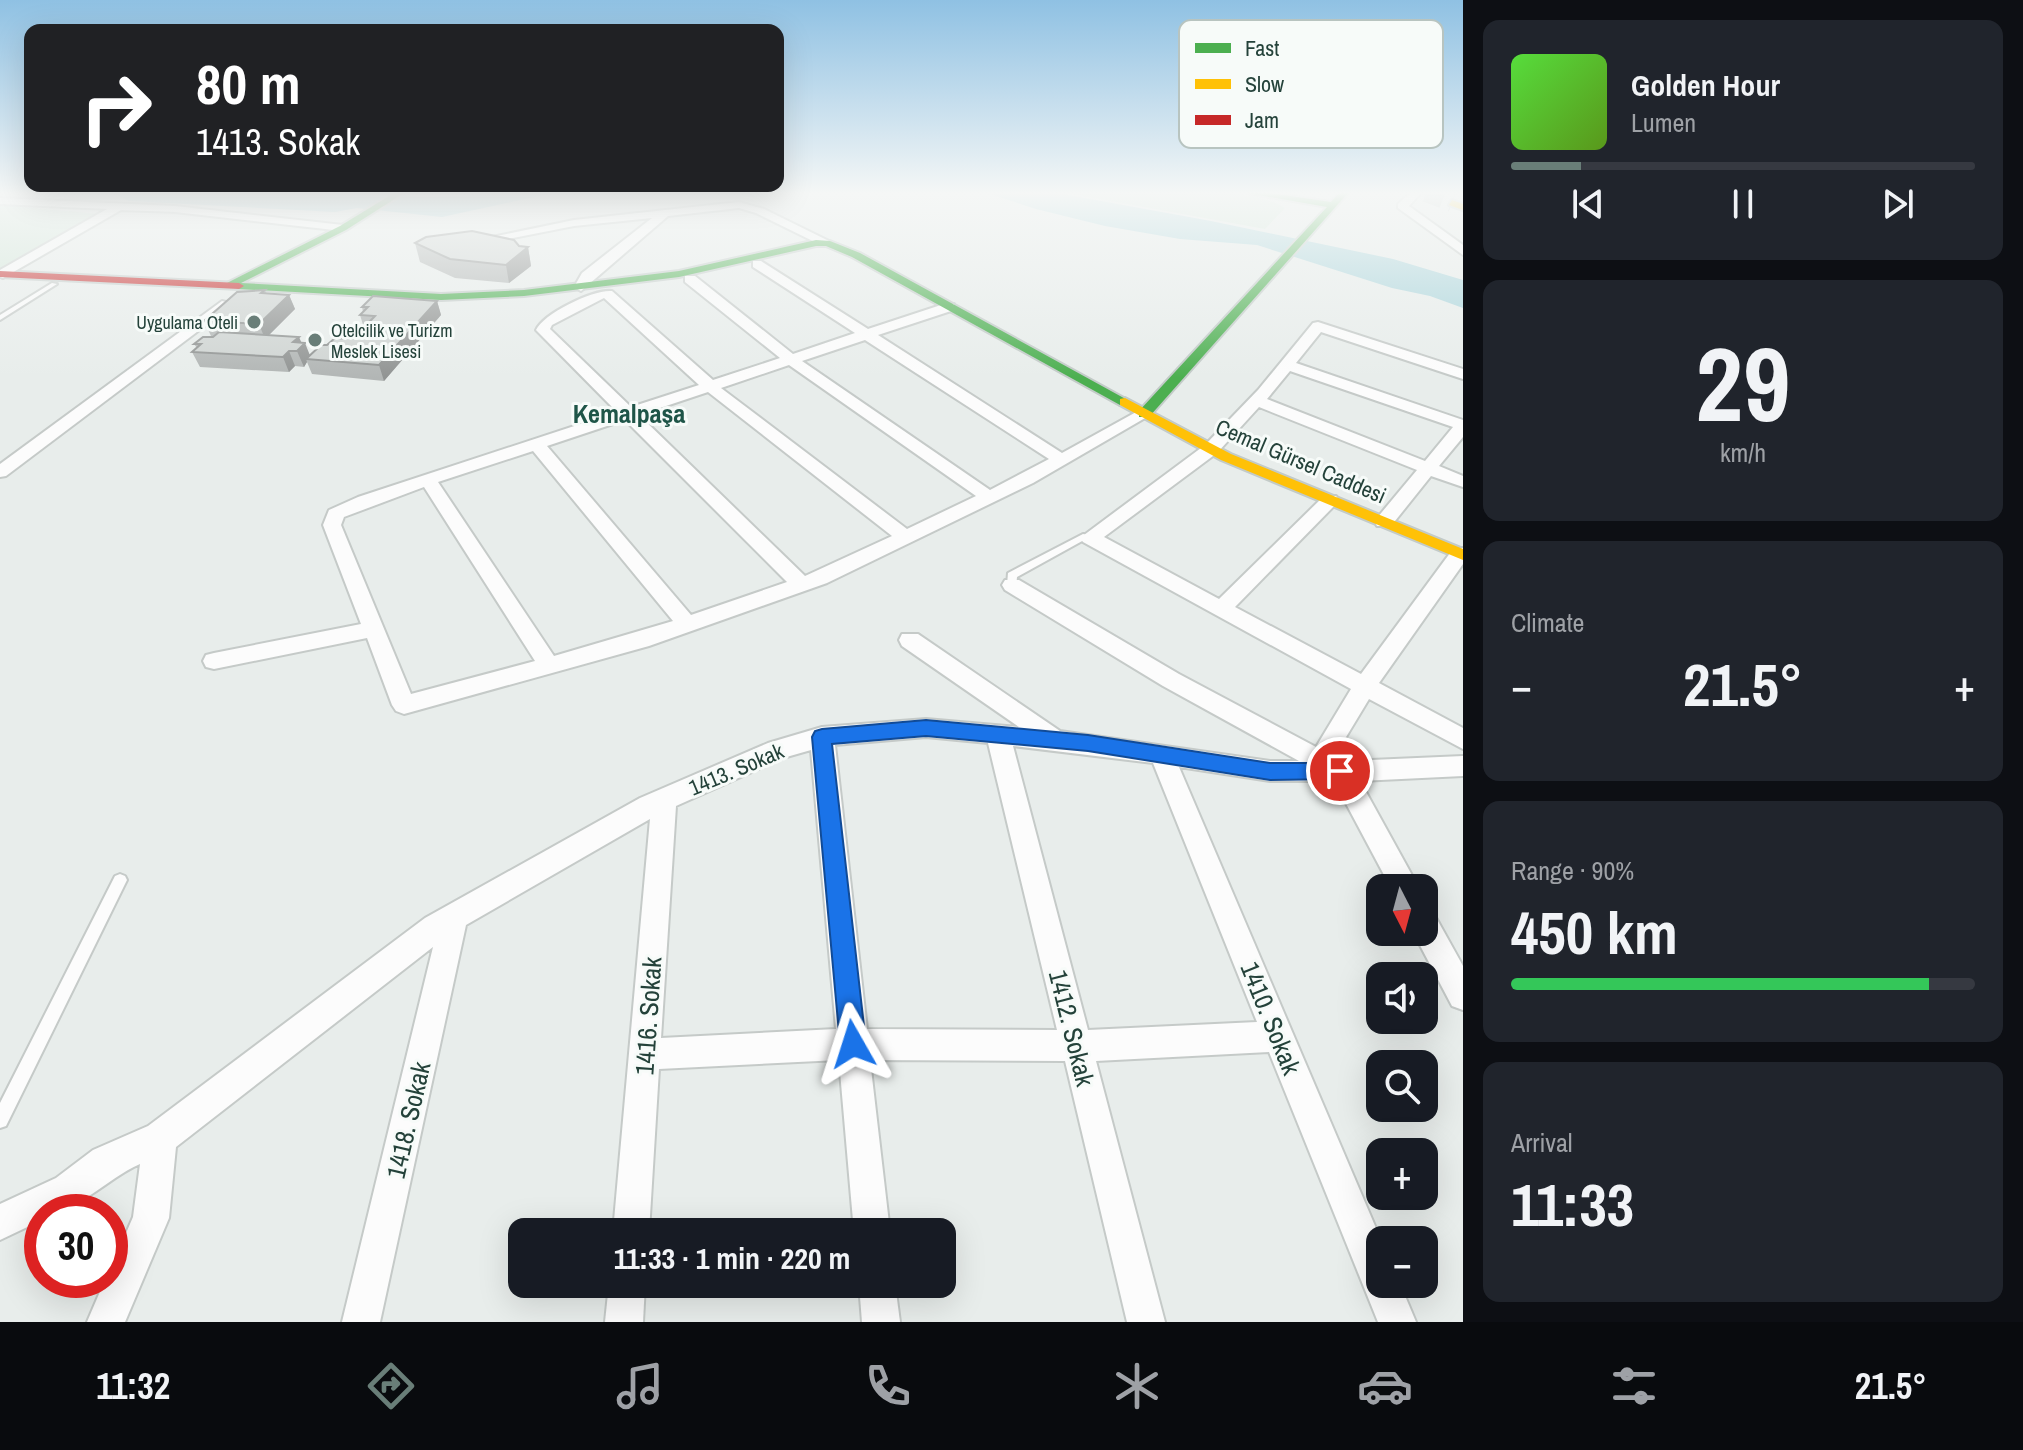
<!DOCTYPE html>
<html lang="en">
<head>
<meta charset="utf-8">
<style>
  :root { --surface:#171b24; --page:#20242c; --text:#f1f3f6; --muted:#9ea1a6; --line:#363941; --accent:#697e78 }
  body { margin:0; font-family:"Archivo Narrow",sans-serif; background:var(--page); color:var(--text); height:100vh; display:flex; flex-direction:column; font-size:30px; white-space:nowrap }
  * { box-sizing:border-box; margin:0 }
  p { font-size:26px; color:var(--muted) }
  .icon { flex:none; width:44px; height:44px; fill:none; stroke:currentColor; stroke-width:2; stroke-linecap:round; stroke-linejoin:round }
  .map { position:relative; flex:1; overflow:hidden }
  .side { display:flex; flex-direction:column; gap:20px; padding:20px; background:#0d0f14; width:560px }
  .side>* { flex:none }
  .hud { position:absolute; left:24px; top:24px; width:760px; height:168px; border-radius:16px; box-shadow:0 8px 32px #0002; background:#202124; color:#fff; overflow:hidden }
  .needle { width:52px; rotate:174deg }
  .controls { position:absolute; left:1366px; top:874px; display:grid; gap:16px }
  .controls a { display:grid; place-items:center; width:72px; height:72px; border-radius:16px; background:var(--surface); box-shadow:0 8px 32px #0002; font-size:40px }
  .speed { position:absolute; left:24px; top:1194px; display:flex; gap:16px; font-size:40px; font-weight:700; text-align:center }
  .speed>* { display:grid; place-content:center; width:104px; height:104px; border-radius:50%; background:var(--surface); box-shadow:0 8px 32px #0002; line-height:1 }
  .speed .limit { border:12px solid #d22; background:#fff; color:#111 }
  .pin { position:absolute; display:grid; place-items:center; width:68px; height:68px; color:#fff; margin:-34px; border:4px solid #fff; border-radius:50%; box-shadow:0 2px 8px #0007 }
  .me { position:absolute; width:88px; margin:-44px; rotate:354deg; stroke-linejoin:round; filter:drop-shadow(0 0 6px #0008) }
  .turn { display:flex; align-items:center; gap:28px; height:168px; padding:0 40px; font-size:36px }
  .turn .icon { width:104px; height:104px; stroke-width:2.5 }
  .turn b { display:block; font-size:56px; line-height:68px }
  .big { font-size:60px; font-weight:800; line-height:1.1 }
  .side .card { flex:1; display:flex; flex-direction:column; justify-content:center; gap:12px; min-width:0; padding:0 28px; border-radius:16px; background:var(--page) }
  .side .dial { align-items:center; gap:0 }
  .dial b { font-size:104px; line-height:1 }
  .song { display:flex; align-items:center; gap:24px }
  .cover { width:96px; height:96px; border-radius:12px; background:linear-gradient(135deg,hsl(110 70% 55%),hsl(90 70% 35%)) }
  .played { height:8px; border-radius:4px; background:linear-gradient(90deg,var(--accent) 15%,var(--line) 15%) }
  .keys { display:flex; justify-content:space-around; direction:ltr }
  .heat { display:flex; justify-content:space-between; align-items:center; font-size:44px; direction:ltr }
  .charge { height:12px; border-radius:6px; background:linear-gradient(90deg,#34c759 90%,var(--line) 0) }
  .trip { position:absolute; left:508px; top:1218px; width:448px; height:80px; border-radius:16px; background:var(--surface); box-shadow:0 8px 32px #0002; font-weight:800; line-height:80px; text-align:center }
  .menu { display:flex; height:128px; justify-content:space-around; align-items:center; background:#090b0e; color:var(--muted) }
  .menu .icon { width:56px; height:56px }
  .menu .on { color:var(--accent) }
  .menu b { font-size:36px; color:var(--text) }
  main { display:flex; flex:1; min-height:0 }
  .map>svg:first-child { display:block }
</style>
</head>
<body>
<main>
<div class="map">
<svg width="1463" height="1322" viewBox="0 0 1463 1322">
  <rect width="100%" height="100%" fill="#e8edeb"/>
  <g fill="#d1e6d8">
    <path d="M1067,193C1116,193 1249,183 1285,208L1265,229Z"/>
    <polygon points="0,205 100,214 0,270"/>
  </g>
  <g fill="#a9d4db">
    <polygon points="113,193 382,193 422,197 553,193 442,217 357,208 335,212 129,201"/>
    <polygon points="987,193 1057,193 1211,221 1393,259 1463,280 1463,308 1430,296 1392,288 1257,245 1180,239 1105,226 1036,209"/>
  </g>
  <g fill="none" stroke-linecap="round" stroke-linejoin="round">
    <polyline stroke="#c1cbc8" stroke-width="18" stroke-dasharray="18 9" stroke-linecap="butt" points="1426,193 1452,203"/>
    <defs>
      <g id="lane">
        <polygon points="52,283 57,284 0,320 0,315"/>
        <polygon points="1083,534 1093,536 1095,538 1090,541 1084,540 1017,577 1016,587 1008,587 1007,585 1008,573"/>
        <polygon points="120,874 125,876 127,880 125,884 6,1126 0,1128 0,1103 115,876"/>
      </g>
      <g id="street">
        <polygon points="1410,193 1421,193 1409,206 1463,245 1463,255 1398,208 1398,204"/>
        <polygon points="0,198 175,206 343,225 349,228 343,231 175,212 121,210 3,278 0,277 0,270 107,209 0,204"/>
        <polygon points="739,202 764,209 833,243 823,246 756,213 739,208 668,216 581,291 574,287 582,273 652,218 574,226 493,242 487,238 574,220"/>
        <path d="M753,261H761L868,329L944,304H954V310L878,335L1062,453L1138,411H1150L1152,414L1033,483L827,583L649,646L404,714L396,711L392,705L367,638L214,669L206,667L203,661L206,655L214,653L361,624L323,525L329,510L358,497L617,412L536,330C544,313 594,289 612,291L713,380L780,358L685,282V276H695L793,354L855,333L753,267ZM604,298L699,385L631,407L550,329L552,325ZM865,340L1049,459L990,490L802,361ZM789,365L976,496L907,529L721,388ZM708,392L892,536L805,576L639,415ZM625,420L787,582L691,615L547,446ZM533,451L673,621L554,656L438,482ZM424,487L535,661L411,694L341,525L344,517Z"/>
        <polygon points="222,301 234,304 6,476 0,477 0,464"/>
        <path d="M1318,322L1463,369V379L1321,332L1296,363L1463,420V437L1439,466L1463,476V487L1431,476L1391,526H1377L1375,522L1377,518L1417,470L1259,407L1217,453L1104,537L1219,599L1324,496H1336L1339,500L1336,504L1235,607L1361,674L1453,549L1463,548V564L1379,683L1463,728V749L1369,699L1340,747L1348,761L1463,756V776L1360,781L1419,888H1391L1334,781H1270L1179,767L1381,1240L1380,1284H1400L1416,1322H1378L1269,1052L1096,1061L1165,1322H1127L1065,1061L870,1060L890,1232H854L839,1060L659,1069L649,1232H613L650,819L466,925L380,1322H342L433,947L176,1147L169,1218L125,1322H87L105,1280H110V1270L133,1217L140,1164C106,1179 80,1212 42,1212V1220L0,1240V1204L56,1178L93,1150L148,1126L425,918L640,798L768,743L822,727L926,719L1019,727L902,646L899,640L902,634H918L1060,731L1270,761H1299L1163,686L1005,590L1002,585L1005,580H1019L1179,674L1316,747L1351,689L1083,542L1080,538L1205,445L1258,390L1313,323ZM1290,371L1453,427L1425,461L1267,399ZM926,737L988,743L1057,1030L867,1029L835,745ZM1013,746L1153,763L1257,1022L1088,1030ZM811,750L836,1029L661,1038L676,806L783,758Z"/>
        <polygon points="1424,910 1434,914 1463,966 1463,1010 1452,1006 1413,932 1424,932"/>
        <polygon points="609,1284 645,1284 643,1322 605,1322"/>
        <polygon points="859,1284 895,1284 900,1322 862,1322"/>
      </g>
      <g id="fast">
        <polygon points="394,193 404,193 346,230 241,283 441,294 524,290 679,271 816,240 830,241 860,253 1131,402 1120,405 852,257 826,246 816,246 679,277 524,296 441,300 239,289 225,284 340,226"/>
        <polygon points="1247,193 1270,193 1331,202 1339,193 1348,193 1149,417 1139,417 1139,411 1327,207"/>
      </g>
      <g id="slow">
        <polygon points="1452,200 1463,204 1463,210 1449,205"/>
        <polygon points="1125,398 1231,454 1463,549 1463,560 1221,460 1120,405 1120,399"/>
      </g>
      <polygon id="jam" points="0,271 239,283 244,286 239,289 0,277"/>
    </defs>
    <use href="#lane" stroke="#c5cac8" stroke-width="4"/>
    <use href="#street" stroke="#c5cac8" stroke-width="4"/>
    <use href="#fast" stroke="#c3cbc8" stroke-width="4"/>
    <use href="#slow" stroke="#c3cbc8" stroke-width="4"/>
    <use href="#jam" stroke="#c3cbc8" stroke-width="4"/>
    <use href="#lane" fill="#fcfcfc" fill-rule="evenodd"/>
    <use href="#street" fill="#fcfcfc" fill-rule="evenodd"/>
    <use href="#fast" fill="#4caf50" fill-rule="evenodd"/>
    <use href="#slow" fill="#ffc107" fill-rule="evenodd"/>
    <use href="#jam" fill="#c62828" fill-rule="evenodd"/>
  </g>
  <g fill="#b2b6b5">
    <polygon points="415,243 519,246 528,247 531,266 509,283 455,278 420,262"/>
    <polygon points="265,290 267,294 289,295 295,309 269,335 301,343 310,355 327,345 353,339 364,328 360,315 363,312 362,307 437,301 441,315 384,381 312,374 307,362 304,367 295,366 289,372 200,367 192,352 197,348 194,344 215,336 211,336 204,321"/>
  </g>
  <g fill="#919493">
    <polygon points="528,247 531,266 509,283 506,265"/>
    <polygon points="289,295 295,309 265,339 259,324"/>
    <polygon points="437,301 441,315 384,381 379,365"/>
    <polygon points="299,337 303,346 305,343 311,358 306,359 307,362 304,367 293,342"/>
    <polygon points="289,351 295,366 289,372 283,357"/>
  </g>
  <g fill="#cfd4d2" stroke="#919493" stroke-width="2">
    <polygon points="472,231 514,240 519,246 528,247 506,265 450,259 415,243 426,237"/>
    <polygon points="265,290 261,293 289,295 259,324 204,321 237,292"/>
    <polygon points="373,296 437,301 379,365 306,359 321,345 327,345 335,338 353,339 375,316 360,315 368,307 362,307"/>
    <polygon points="219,332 299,337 293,342 305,343 297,351 289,351 283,357 192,352 201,344 194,344 203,337 213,337"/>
  </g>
  <linearGradient id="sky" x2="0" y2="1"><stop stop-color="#8fc1e3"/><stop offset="0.51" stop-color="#f5f7f6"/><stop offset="1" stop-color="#f5f7f6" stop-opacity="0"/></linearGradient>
  <rect width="1463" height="378" fill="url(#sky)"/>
  <polygon fill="#1a73e8" stroke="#114b97" stroke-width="2" points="926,720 1088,735 1270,763 1340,763 1348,765 1351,771 1348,777 1340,779 1270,780 1088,751 926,736 832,744 866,1044 862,1053 853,1057 844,1053 840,1044 812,737 815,731 822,729"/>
  <g fill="#697e78" stroke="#f7fbf9" stroke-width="3">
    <circle cx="254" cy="322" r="8"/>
    <circle cx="315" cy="340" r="8"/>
  </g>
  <g text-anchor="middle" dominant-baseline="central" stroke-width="6" stroke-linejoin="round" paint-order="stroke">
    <g font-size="18" fill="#24423a" stroke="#f7fbf9" text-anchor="end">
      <text x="238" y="322">Uygulama Oteli</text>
      <text x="331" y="330" text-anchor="start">Otelcilik ve Turizm<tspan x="331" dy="21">Meslek Lisesi</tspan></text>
    </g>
    <g font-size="22" fill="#24423a" stroke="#f7fbf9">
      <text transform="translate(1301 461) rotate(23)">Cemal Gürsel Caddesi</text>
      <text transform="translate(736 769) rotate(-23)">1413. Sokak</text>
    </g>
    <g font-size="26" font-weight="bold" fill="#1f5548" stroke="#f7fbf9">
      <text x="629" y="413">Kemalpaşa</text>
    </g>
    <g font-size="26" fill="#24423a" stroke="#f7fbf9">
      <text transform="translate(648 1016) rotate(-86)">1416. Sokak</text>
      <text transform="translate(1271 1018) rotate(68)">1410. Sokak</text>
      <text transform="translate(1072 1028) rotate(76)">1412. Sokak</text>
      <text transform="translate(408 1120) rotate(-77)">1418. Sokak</text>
    </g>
  </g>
  <rect x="1179" y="20" width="264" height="128" rx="12" fill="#f7fbf9" stroke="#b8c4c0" stroke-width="2"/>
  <rect x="1195" y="43" width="36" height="10" fill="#4caf50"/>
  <rect x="1195" y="79" width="36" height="10" fill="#ffc107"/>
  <rect x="1195" y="115" width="36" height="10" fill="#c62828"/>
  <g font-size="22" fill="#24423a">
    <text x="1245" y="56">Fast</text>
    <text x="1245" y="92">Slow</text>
    <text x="1245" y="128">Jam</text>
  </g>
</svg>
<div class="controls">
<a><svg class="needle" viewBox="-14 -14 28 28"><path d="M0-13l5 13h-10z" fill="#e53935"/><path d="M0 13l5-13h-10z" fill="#9ea1a6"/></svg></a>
<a><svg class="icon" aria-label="sound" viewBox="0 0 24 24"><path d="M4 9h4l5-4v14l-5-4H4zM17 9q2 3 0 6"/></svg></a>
<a><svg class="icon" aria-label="search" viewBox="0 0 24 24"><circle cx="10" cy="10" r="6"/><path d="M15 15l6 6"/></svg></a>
<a>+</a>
<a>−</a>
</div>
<div class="speed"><div class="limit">30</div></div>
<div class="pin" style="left:1340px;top:771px;background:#d93025"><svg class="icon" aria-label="arrive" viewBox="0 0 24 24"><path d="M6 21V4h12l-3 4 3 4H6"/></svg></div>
<svg class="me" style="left:853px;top:1044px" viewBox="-20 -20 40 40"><path d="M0-17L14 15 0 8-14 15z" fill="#1a73e8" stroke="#fff" stroke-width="4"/></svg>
<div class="trip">11:33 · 1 min · 220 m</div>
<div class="hud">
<div class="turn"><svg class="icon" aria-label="right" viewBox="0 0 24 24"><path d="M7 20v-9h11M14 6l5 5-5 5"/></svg><div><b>80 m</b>1413. Sokak</div></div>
</div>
</div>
<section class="side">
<div class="card">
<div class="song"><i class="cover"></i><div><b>Golden Hour</b><p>Lumen</p></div></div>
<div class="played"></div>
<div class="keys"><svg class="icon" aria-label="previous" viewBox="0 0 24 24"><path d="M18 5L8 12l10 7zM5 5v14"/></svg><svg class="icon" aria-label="pause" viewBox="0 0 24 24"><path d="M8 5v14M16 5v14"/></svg><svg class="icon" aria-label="next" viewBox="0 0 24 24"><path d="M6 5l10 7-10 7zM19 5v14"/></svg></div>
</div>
<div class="card dial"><b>29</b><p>km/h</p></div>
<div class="card"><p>Climate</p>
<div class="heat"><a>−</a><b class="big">21.5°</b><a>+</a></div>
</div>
<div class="card"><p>Range · 90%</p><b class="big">450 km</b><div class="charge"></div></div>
<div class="card"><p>Arrival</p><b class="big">11:33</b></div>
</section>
</main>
<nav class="menu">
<b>11:32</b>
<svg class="icon on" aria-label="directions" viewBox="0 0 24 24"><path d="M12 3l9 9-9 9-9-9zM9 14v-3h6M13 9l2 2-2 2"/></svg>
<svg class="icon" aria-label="music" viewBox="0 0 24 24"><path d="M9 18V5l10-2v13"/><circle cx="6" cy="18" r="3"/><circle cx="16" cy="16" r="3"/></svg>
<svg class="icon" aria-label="phone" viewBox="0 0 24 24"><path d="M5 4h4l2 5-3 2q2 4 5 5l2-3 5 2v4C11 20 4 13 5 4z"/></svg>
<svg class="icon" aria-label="climate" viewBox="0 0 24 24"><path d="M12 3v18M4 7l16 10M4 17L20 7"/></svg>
<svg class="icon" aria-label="car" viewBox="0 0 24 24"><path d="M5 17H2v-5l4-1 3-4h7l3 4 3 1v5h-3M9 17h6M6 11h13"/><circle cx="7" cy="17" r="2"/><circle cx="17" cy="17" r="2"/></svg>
<svg class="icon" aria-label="filters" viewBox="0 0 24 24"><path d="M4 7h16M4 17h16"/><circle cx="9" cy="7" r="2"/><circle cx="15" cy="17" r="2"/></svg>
<b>21.5°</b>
</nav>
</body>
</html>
